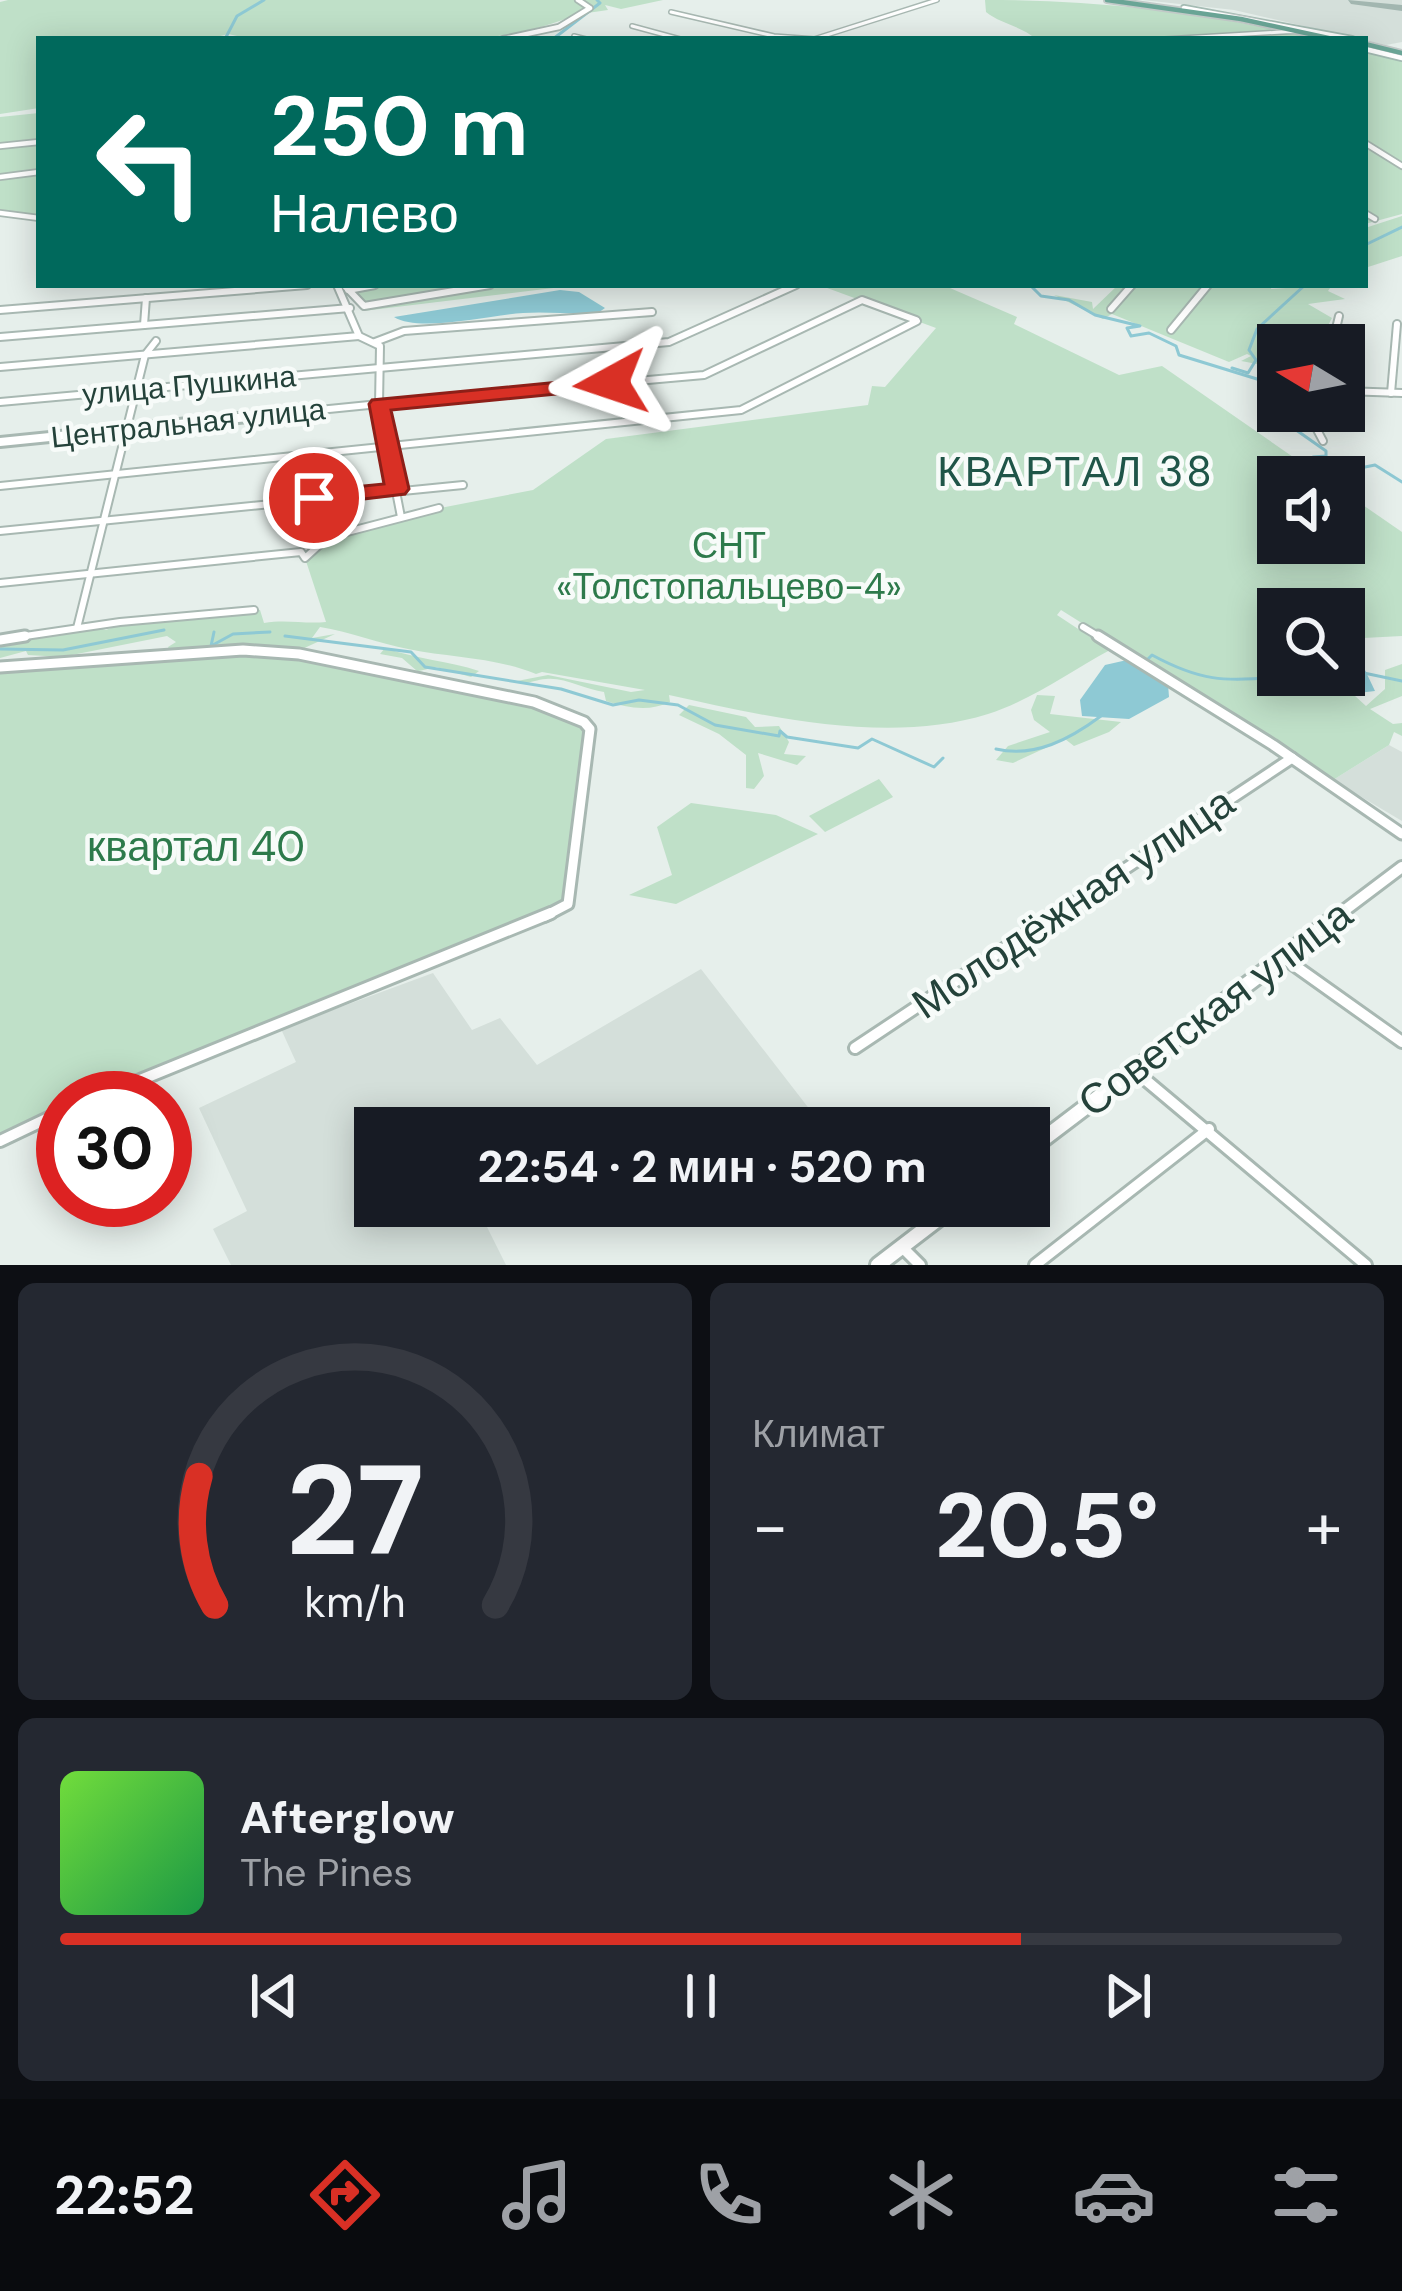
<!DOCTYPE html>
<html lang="ru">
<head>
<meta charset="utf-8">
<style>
  :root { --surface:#171b24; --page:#242831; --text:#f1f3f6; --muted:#9ea1a6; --line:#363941; --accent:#d93025 }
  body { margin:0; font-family:"DM Sans",sans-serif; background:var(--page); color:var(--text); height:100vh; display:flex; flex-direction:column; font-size:45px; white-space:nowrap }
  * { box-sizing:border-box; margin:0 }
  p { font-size:39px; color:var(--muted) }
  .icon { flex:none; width:66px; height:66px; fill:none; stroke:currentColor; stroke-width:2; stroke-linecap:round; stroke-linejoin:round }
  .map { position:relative; height:1265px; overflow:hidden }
  .side { display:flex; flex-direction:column; gap:18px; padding:18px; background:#0d0f14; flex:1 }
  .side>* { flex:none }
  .banner { position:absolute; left:36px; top:36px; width:1332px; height:252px; border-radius:0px; box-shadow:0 6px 30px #0003; background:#00695c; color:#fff; overflow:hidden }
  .needle { width:78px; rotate:280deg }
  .tools { position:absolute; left:1257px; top:324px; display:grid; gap:24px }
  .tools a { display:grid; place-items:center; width:108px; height:108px; border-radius:0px; background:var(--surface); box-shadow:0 6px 30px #0003; font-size:60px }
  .speed { position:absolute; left:36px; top:1071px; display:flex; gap:24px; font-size:60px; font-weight:700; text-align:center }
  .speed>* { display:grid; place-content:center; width:156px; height:156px; border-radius:50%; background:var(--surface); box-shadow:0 6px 30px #0003; line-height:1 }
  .speed .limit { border:18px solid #d22; background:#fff; color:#111 }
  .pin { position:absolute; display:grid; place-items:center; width:102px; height:102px; color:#fff; margin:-51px; border:6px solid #fff; border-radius:50%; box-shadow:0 3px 12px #0007 }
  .me { position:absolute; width:132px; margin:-66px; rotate:265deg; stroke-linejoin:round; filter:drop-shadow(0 0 9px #0008) }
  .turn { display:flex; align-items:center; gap:42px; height:252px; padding:0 36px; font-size:54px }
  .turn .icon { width:156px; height:156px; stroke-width:2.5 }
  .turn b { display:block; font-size:84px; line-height:102px }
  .big { font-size:90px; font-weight:800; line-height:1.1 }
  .side .card { flex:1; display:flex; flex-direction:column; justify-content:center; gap:18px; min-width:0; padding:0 42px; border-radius:18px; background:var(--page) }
  .side .dial { align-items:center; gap:0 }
  .dial svg { height:312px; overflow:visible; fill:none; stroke:var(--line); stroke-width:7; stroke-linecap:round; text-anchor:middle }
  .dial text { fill:var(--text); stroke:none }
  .song { display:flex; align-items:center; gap:36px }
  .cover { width:144px; height:144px; border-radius:18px; background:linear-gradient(135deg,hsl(100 70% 55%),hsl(140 70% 35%)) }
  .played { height:12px; border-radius:6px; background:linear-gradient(90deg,var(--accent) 75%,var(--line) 75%) }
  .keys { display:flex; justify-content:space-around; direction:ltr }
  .heat { display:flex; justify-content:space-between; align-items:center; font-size:66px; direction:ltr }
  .side .tiles { flex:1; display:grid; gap:18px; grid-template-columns:1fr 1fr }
  .card:last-child { grid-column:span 2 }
  .trip { position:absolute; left:354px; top:1107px; width:696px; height:120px; border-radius:0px; background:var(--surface); box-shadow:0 6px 30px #0003; font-weight:800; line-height:120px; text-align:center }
  .dock { display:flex; height:192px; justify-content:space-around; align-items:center; background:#090b0e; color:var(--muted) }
  .dock .icon { width:84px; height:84px }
  .dock .selected { color:var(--accent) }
  .dock b { font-size:54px; color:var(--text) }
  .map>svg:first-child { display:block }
</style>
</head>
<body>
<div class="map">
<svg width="1402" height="1265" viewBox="0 0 1402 1265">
  <rect width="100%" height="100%" fill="#e6efeb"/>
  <g fill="#d4dfda">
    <polygon points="1143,0 1402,0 1402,42 1386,45 1234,10"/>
    <polygon points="1389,745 1402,752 1402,821 1333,780"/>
    <polygon points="701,969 814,1115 796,1128 375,1128 375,1206 513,1206 485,1223 506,1265 231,1265 213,1229 247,1211 199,1108 296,1062 281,1029 433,973 472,1030 500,1018 537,1065"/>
  </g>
  <g fill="#bfe0c8">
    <path d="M8,0H663L621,9L605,5L608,10L587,13L591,7C497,58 357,39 251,39L228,34L209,39H39V108L0,114V2Z"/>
    <path d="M985,0C1097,0 1207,12 1315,39H1036C1021,26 1001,24 986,12Z"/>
    <polygon points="1365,51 1402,59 1402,214 1365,224"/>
    <polygon points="39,113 39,216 0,210 0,117"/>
    <polygon points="1402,216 1402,256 1365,268 1365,228"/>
    <polygon points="342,285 578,285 363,311"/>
    <path d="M819,285H943L1017,317L1014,324L1119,375L1162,366L1322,477H1278V543H1344V492L1402,532V636L1344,639V609H1278V675H1332L1366,706L1385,689V670L1402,664V696L1370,709L1393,724L1402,723V736L1394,732L1389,745L1333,780L1061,610L1057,615L1110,650C1071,671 1030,701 988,714C889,745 767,717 669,695L670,702C649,712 628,708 606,701L604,692C586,690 565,677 546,679C533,680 530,685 517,681L548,675L631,692L645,690L542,672L536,674C494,657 452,658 408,649C381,644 348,631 320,627L312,638L335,634L300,650L417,671L402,658L380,654L385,648C416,659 449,661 479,671L471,677L436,667L419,671L543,699L596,726L575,903L96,1098H63V1111L0,1141V665L170,652L168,647L176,642L167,636L62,657L28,655L26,651L0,658V640L93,626L106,630L121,624L245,607L260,610L264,623C286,619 303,624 326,622L305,558L327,536L399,516L533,490L606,439L868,405L872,386L885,387L936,328Z"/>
    <polygon points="1118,285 1272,285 1271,289 1332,285 1328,291 1345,299 1308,304 1332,318 1324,333 1278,345 1278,368 1241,361 1251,356 1247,354 1229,362 1112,314 1103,319 1054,295 1092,302 1093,309"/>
    <polygon points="1037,695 1055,696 1050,714 1121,722 1109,732 1074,746 1065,739 1013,763 996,760 1008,746 1050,732 1034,720 1031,710"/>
    <polygon points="689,705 746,717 755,727 779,726 789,742 784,754 806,756 797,765 758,753 764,776 754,789 746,788 746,755 719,734 679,715"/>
    <polygon points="879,779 893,797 825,832 809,816"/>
    <polygon points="691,803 776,815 818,834 676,904 629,895 672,875 657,827"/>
  </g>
  <g fill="#8ec9d4">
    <path d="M560,290L579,292L605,308L598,313C573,315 548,311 523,313C491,315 419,333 394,317Z"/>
    <polygon points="1127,660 1168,684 1169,697 1129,719 1082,716 1080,700 1105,665"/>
    <polygon points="1277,664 1278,675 1344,675 1344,664 1365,670 1375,691 1358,693 1280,681 1270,675"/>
  </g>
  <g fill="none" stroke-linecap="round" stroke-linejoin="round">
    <g stroke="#8ec9d4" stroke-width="3">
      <polyline points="225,39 237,16 264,0"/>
      <polyline points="553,39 600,3 597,0"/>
      <polyline points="1365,245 1402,227"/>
      <polyline points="1030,285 1041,296 1069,300 1095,315 1140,326 1127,328 1131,336 1149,333 1176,346 1179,355 1270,383 1262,406 1326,451 1326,456 1313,457 1345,471 1375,465 1402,482"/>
      <polyline points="1232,368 1248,373 1256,360 1249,350 1257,329 1305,285"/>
      <polyline points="214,632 211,646 233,634 270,632"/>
      <polyline points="285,636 411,652 425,667 561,689 613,705 639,700 678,705 715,725 779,736 780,731 787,737 858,748 872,739 934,767 943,758"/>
      <polyline points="0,649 63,650 164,630"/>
      <path d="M1146,661L1152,655C1200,681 1224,682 1277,677"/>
      <polyline points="1364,673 1402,681"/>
      <path d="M996,749C1035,758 1070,739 1101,716"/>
    </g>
    <polygon fill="#a2b6b0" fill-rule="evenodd" points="1348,0 1402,5 1402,11 1351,4"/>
    <defs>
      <g id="minor-far4">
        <polyline points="671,12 774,36 815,39"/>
        <polyline points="632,26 680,39"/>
        <polyline points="574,36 586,39"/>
        <polyline points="814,39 937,0"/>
        <polyline points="1165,39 1299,31"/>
      </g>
      <g id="minor-far3">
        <polyline points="1365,143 1402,166"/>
        <polyline points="0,146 39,142"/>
        <polyline points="0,177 39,172"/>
        <polyline points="0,213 39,218"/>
        <polyline points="1365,213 1375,219"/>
      </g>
      <g id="minor-far2">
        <polyline points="344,285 364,306 490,285"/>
        <polyline points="348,290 375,285"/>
        <polyline points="1111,309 1132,285"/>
        <polyline points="0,310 307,285"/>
        <polyline points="144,325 146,298"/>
        <polyline points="1171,330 1208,285"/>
        <polyline points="0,337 350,308"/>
        <polyline points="375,342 404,331 652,312"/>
        <polyline points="1332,345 1339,316"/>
        <polyline points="0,367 359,336"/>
        <polyline points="1344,391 1402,393"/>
        <polyline points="1391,393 1397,324"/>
        <polyline points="0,402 669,342 796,285"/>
        <polyline points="1307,411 1323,441"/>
        <polyline points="0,486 741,410 917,321"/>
        <polyline points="401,517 379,404 704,375 862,300 916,320"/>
        <polyline points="0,531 463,485"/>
        <polyline points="0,583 301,552 305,558 328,537 439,508"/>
        <polyline points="1083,627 1103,639"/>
        <polyline points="77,628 145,355 156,341"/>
        <polyline points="5,639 120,622 254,610"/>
      </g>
      <g id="minor-far1">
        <polyline points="1098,636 1273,745 1402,834"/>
        <polyline points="0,640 25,636"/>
        <polyline points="0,667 243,650 299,654 534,702 584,722 590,729 568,904 545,916"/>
        <polyline points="1054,916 1292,758"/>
      </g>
      <g id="minor">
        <polyline points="1284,958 1402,1042"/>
        <polyline points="855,1048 1058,913"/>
        <polyline points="1135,1071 1366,1265"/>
        <polyline points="96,1098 551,913"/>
        <polyline points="0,1141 63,1111"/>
        <polyline points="903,1248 920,1265"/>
        <polyline points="1035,1265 1209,1129"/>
      </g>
      <polyline id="tertiary-far4" points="503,39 559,27 590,8 578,0"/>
      <polyline id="tertiary-far3" points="218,420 379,404 380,346 359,336 337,285"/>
      <polyline id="tertiary-far2" points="0,442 248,417"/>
      <polyline id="tertiary-far1" points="1337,916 1402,867"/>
      <g id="tertiary">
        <polyline points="1029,1150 1341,913"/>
        <polyline points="878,1265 955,1206"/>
      </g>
      <g id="secondary">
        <polyline points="1184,8 1352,39"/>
        <polyline points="1365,49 1402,58"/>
      </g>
      <g id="primary">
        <polyline points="1107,0 1241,19 1333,39"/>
        <polyline points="1365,44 1402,53"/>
      </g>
    </defs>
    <use href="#minor-far4" stroke="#a8b8b2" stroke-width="6"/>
    <use href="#minor-far3" stroke="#a8b8b2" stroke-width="8"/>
    <use href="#minor-far2" stroke="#a8b8b2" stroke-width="10"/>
    <use href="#minor-far1" stroke="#a8b8b2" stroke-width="15"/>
    <use href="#minor" stroke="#a8b8b2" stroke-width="16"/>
    <use href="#tertiary-far4" stroke="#a8b8b2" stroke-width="8"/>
    <use href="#tertiary-far3" stroke="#a8b8b2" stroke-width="10"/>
    <use href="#tertiary-far2" stroke="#a8b8b2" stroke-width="14"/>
    <use href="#tertiary-far1" stroke="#a8b8b2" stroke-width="16"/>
    <use href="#tertiary" stroke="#a8b8b2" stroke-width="20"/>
    <use href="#secondary" stroke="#a4bbb3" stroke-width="8"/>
    <use href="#primary" stroke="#c2cac8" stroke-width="8"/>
    <use href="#minor-far4" stroke="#fff" stroke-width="3"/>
    <use href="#minor-far3" stroke="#fff" stroke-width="4.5"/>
    <use href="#minor-far2" stroke="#fff" stroke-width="6"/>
    <use href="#minor-far1" stroke="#fff" stroke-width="9"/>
    <use href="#minor" stroke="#fff" stroke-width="10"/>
    <use href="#tertiary-far4" stroke="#fff" stroke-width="4.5"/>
    <use href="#tertiary-far3" stroke="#fff" stroke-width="6"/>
    <use href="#tertiary-far2" stroke="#fff" stroke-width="8"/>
    <use href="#tertiary-far1" stroke="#fff" stroke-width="10"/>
    <use href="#tertiary" stroke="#fff" stroke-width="14"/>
    <use href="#secondary" stroke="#fff" stroke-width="4.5"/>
    <use href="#primary" stroke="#6aa596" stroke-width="4.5"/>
  </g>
  <polygon fill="#d93025" stroke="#8d1f18" stroke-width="3" points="611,377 619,379 619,388 391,410 409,489 405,494 314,505 303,498 314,491 384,484 369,404 372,400"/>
  <g text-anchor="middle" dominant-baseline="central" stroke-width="9" stroke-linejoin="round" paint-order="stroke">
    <g font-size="30" fill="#24423a" stroke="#f7fbf9">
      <text transform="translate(189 385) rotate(-5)">улица Пушкина</text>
      <text transform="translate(188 423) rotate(-6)">Центральная улица</text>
    </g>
    <g font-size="36" fill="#2d7a4b" stroke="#f7fbf9">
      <text x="729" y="545">СНТ<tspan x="729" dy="41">«Толстопальцево-4»</tspan></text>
    </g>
    <g font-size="42" letter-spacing="3" fill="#1f5548" stroke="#f7fbf9">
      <text x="1076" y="471">КВАРТАЛ 38</text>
    </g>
    <g font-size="42" fill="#2d7a4b" stroke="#f7fbf9">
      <text x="196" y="846">квартал 40</text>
    </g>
    <g font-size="42" fill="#24423a" stroke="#f7fbf9">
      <text transform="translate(1073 903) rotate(-34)">Молодёжная улица</text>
      <text transform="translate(1215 1008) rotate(-37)">Советская улица</text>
    </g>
  </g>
</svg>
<div class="tools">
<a><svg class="needle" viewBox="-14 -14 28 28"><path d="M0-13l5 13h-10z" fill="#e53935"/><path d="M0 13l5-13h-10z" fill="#9ea1a6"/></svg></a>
<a><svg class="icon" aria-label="sound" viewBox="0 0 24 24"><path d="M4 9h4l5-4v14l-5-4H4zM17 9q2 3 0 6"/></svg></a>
<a><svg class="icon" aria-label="search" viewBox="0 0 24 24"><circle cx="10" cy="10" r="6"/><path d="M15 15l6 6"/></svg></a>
</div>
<div class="speed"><div class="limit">30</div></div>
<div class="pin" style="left:314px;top:498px;background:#d93025"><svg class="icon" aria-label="arrive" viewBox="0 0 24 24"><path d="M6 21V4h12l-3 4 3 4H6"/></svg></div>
<svg class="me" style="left:611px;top:383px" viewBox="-20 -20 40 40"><path d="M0-17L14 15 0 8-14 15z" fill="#d93025" stroke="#fff" stroke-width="4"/></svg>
<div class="trip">22:54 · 2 мин · 520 m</div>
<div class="banner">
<div class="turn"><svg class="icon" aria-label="left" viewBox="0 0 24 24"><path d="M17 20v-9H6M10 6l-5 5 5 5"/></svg><div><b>250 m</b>Налево</div></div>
</div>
</div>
<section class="side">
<div class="tiles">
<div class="card dial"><svg viewBox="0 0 100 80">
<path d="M14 69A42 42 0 1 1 86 69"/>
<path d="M14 69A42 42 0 0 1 10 36" stroke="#d93025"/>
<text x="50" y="56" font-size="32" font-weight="700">27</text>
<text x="50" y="72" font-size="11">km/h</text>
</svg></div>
<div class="card"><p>Климат</p>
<div class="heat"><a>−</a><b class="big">20.5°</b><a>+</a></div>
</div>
<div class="card">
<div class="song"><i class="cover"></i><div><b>Afterglow</b><p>The Pines</p></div></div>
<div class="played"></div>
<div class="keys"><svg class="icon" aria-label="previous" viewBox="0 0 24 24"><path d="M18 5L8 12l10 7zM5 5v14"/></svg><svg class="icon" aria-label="pause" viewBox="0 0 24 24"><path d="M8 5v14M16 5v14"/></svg><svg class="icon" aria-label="next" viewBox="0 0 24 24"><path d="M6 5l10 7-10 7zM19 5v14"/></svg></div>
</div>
</div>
</section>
<nav class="dock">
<b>22:52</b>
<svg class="icon selected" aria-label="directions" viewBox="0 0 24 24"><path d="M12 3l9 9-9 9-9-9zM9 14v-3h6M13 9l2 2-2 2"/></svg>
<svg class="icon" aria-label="music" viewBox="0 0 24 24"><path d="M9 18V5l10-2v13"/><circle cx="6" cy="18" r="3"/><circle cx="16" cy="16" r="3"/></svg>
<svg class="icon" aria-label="phone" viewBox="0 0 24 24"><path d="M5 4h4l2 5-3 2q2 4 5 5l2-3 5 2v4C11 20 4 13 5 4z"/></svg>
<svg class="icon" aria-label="climate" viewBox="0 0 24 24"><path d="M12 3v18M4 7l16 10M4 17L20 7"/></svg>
<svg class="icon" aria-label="car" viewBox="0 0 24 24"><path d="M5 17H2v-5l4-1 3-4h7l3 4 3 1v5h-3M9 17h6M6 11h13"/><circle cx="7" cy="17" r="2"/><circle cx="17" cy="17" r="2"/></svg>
<svg class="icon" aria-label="filters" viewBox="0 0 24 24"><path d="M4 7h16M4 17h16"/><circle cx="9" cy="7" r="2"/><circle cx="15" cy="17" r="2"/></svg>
</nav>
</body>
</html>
